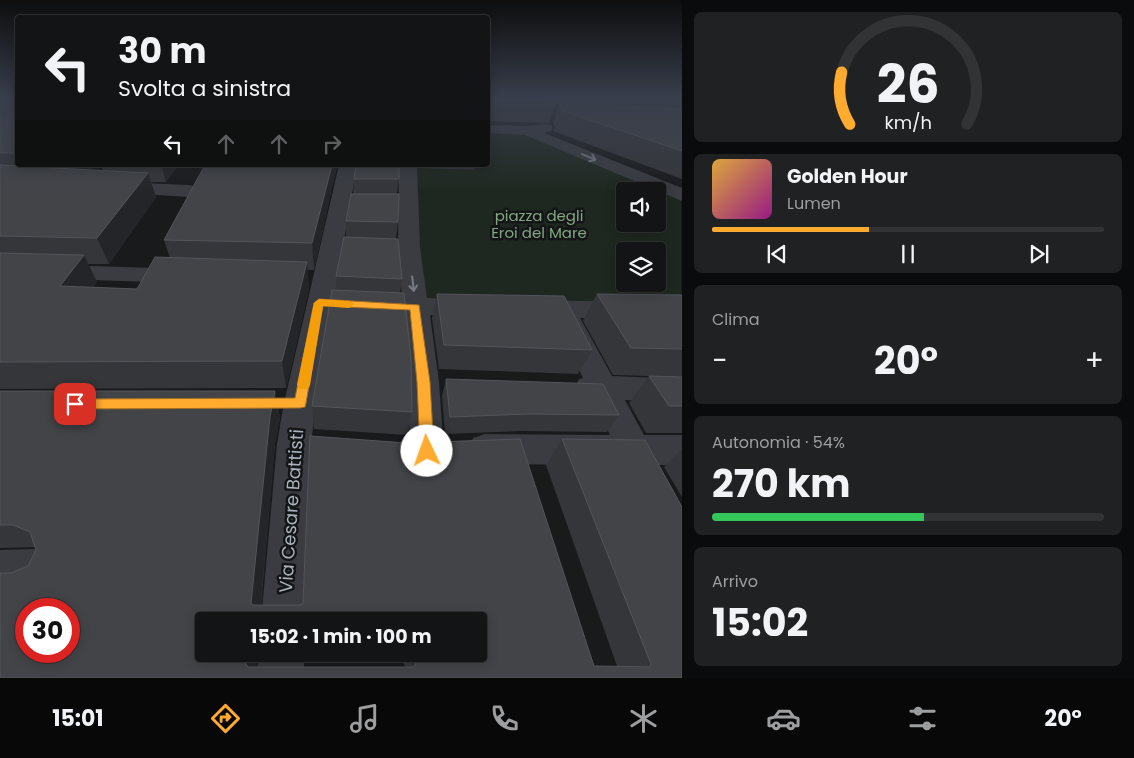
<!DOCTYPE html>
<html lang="it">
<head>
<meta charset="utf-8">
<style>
  :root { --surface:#131415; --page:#202122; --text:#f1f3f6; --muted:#9d9ea0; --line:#323334; --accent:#feab30 }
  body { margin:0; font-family:Poppins,sans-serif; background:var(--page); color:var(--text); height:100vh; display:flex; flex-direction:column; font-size:19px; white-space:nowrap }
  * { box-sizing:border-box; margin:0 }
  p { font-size:16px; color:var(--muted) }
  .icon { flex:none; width:28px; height:28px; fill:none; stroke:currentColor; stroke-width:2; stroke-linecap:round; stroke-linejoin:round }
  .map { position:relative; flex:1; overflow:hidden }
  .panel { display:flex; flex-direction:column; gap:12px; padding:12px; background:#0a0b0c; width:452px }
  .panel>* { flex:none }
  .hud { position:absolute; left:15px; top:15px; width:475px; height:152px; border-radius:5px; box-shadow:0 2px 12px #0003,0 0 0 1px var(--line); background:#131415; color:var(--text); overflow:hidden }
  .controls { position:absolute; left:616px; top:182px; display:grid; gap:10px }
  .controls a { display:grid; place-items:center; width:50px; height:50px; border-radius:5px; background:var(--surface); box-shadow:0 2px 12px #0003,0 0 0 1px var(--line); font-size:25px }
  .speed { position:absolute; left:15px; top:598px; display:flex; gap:10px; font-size:25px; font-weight:700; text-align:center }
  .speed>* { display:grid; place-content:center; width:65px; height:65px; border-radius:50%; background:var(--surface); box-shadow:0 2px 12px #0003,0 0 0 1px var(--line); line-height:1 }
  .speed .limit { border:8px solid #d22; background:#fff; color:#111 }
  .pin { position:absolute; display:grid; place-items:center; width:42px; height:42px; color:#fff; margin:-21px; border-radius:10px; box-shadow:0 2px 8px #0006 }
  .me { position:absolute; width:55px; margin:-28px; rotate:357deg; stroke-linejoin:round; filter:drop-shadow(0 0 4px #0008) }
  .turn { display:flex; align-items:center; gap:18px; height:105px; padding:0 20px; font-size:22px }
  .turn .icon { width:65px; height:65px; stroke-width:2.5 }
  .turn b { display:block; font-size:35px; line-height:42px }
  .lanes { display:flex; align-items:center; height:48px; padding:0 20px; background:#0003; justify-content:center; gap:25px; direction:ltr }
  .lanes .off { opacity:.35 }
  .big { font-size:38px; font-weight:700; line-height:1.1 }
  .panel .widget { flex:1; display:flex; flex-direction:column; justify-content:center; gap:8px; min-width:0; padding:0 18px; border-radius:8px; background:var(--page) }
  .panel .dial { align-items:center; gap:0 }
  .dial svg { height:130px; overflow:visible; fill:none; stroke:var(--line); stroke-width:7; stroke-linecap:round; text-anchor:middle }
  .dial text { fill:var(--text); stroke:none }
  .song { display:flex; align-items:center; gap:15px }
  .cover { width:60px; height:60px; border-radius:8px; background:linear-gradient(135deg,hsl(40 70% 55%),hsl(310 70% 35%)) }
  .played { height:5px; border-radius:2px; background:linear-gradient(90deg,var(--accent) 40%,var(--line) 40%) }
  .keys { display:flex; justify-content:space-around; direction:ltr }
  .heat { display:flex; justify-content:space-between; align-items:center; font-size:28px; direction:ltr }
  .charge { height:8px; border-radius:4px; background:linear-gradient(90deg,#34c759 54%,var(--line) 0) }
  .trip { position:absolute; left:195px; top:612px; width:292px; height:50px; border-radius:5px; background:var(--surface); box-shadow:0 2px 12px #0003,0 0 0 1px var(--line); font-weight:700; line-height:50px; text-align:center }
  .dock { display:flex; height:80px; justify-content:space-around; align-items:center; background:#080808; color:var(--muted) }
  .dock .icon { width:35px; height:35px }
  .dock .on { color:var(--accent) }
  .dock b { font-size:22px; color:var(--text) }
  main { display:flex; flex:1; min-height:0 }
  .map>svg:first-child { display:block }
</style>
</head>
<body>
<main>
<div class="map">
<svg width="682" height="678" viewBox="0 0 682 678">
  <rect width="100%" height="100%" fill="#191a1c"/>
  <path fill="#1f2820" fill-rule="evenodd" d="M488,131L526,133L681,198V306L418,300L412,165H488ZM625,191H658V224H625ZM625,251H658V284H625Z"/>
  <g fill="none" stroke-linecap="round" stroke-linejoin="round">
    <g fill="#3a3c41" fill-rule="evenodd">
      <polygon points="546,124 551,125 553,128 551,131 544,133 682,188 682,201 525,135 488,133 488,125 527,126"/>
      <polygon points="339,165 357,165 316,403 311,444 305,621 261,621 277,444 284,403"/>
      <polygon points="399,165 417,165 420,248 427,298 472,300 481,302 485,308 481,314 472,316 430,315 439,382 444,451 439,462 427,466 415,462 410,451 409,382 403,314 368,313 359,311 355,305 359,299 368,297 402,298 398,248"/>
      <polygon points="116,182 189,185 196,187 198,191 196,195 189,197 109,192 107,188 109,184"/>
      <polygon points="0,263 183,269 191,271 195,276 191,281 183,283 0,277"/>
      <polygon points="533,300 682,303 682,321 580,318 612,376 682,379 682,403 625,400 644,435 682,435 682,465 658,465 653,474 641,479 629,474 624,465 485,464 473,460 468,449 473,438 485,434 610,435 593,399 579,395 575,387 579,379 583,378 557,323 560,317 533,316 524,314 520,308 524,302"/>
      <polygon points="39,549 54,555 60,570 54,585 39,591 0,592 0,550"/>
      <polygon points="258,654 304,654 304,678 256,678"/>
    </g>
  </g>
  <g fill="#35363a" fill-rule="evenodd">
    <path d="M0,97H18V165H178L166,182H151L156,197L109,264H88L97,282L93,287L137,289L170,258L164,240L337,165L314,270H307L309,289L286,388L0,389ZM101,166L103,170H86Z"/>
    <polygon points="488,97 556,102 549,123 488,121"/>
    <polygon points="554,97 682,97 682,179 553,131 555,127 553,124 559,106"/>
    <polygon points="418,165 476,165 475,170 419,168"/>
    <polygon points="354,179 399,179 397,194 398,222 396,239 402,279 400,293 412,412 408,435 314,429 312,406 336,290 336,276 346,237 346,221 353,194"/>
    <polygon points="437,294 592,350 578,374 439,369 432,318"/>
    <polygon points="597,294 682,295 682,433 646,433 629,403 649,376 613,375 583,321"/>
    <polygon points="446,379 619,415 607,432 521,431 445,434 442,396"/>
    <path d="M0,391H275L280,418L275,444L261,605H301L303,603L310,436L407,443L520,439L594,666H617L546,465L562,439L645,440L682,507V678H0V573H11L28,566L36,550L35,547L0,548ZM26,609H69V651H26ZM204,621H479V654H387L402,660L405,667H258L261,657L270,654H204Z"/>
    <polygon points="682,449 682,497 664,467"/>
  </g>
  <g fill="#242528">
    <polygon points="69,165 101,165 101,166 79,171 74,178"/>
    <polygon points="161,165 178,165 166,182"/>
    <polygon points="332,165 337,165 314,270 312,243"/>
    <polygon points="148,173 156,197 109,264 97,238"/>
    <polygon points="84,255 97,282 75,313 60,286"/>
    <polygon points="307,262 309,289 286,388 282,361"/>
    <polygon points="275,391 280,418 275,444 259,621 251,603 270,417"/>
    <polygon points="248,654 270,654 261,657 254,676 245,662"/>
  </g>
  <g fill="#424448" stroke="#52555a" fill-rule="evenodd">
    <rect x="0" y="97" width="18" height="56"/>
    <polygon points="488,97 554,97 556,102 488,101"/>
    <polygon points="650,97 682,97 682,99"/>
    <polygon points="559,103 682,109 682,151 560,110 561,106"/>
    <polygon points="0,165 148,173 97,238 0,236"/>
    <polygon points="205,165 332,165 312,243 164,240"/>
    <polygon points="356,165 399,165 399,179 354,179"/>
    <polygon points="351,194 399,194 398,222 346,221"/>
    <polygon points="344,237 398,239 402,279 336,276"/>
    <polygon points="0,253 84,255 60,286 137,289 155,257 307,262 282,361 0,362"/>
    <polygon points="332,290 404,293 411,358 412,412 312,406"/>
    <polygon points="437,294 564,296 592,350 444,345"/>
    <polygon points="597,294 682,295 682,349 631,348"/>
    <polygon points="649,376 682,377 682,406 669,406"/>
    <polygon points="446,379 603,384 619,415 529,414 450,417"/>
    <path d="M0,391H275L270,417L251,603L253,605H301L303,603L310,436L407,443L520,439L594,666L650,667L651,664L562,439L645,440L682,507V678H0V573H11L28,566L36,550L30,532L13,525H0ZM26,609H69V651H26ZM204,621H479V654H412L416,664L414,667H248L245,662L248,654H204Z"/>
  </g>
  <defs><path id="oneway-shaft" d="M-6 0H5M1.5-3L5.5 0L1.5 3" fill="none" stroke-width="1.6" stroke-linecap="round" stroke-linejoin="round" transform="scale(1.25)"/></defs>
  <g stroke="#787d85">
    <use href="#oneway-shaft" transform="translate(589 157) rotate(23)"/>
    <use href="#oneway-shaft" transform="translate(413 284) rotate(84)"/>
  </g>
  <linearGradient id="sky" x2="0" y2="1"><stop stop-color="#0e0e0f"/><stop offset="0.51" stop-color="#383e4b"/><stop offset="1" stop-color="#383e4b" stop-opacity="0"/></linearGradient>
  <rect width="682" height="192" fill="url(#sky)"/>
  <polygon fill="#feab30" stroke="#a56f1f" points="319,299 419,305 430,382 434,451 432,455 427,457 422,455 420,451 417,382 410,310 323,306 306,403 305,407 300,408 75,409 70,408 69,404 70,400 75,399 295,398 314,303"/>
  <polygon fill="#f59e0b" points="319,299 349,301 354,304 349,308 323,306 310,385 308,389 299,389 297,385 314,303"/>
  <g text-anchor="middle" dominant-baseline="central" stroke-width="5" stroke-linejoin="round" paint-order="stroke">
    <g font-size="15" fill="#81a881" stroke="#141517">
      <text x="539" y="215">piazza degli<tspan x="539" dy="17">Eroi del Mare</tspan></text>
    </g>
    <g font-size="18" fill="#abb2bc" stroke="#141517">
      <text transform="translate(291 511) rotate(-86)">Via Cesare Battisti</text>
    </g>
  </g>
</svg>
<div class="controls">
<a><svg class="icon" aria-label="sound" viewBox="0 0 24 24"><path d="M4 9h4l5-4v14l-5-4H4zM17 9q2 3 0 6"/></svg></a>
<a><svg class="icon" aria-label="layers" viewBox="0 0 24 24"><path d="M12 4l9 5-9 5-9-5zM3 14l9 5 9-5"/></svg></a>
</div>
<div class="speed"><div class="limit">30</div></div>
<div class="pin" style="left:75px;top:404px;background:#d93025"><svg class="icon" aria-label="arrive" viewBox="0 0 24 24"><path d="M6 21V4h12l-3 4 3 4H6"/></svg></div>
<svg class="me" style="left:427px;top:451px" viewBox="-20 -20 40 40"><circle r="19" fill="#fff"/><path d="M0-13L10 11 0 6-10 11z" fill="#feab30"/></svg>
<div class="trip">15:02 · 1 min · 100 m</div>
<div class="hud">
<div class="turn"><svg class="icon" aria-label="left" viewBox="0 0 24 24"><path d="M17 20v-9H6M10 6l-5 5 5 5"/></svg><div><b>30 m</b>Svolta a sinistra</div></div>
<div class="lanes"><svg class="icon" aria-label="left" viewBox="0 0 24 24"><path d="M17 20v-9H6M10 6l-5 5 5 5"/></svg><svg class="icon off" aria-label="ahead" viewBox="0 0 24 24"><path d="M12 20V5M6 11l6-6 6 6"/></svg><svg class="icon off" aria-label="ahead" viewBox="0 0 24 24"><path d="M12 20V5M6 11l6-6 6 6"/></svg><svg class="icon off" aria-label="right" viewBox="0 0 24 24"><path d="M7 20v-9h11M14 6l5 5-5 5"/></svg></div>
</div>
</div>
<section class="panel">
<div class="widget dial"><svg viewBox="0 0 100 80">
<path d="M14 69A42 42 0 1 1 86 69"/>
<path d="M14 69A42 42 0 0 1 9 37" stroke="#feab30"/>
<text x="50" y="56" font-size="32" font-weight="700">26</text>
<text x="50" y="72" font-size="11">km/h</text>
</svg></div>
<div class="widget">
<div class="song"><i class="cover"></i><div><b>Golden Hour</b><p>Lumen</p></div></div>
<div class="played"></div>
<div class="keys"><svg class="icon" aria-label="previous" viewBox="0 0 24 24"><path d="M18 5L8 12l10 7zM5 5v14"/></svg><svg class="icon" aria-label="pause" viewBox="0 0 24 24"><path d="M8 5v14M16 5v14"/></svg><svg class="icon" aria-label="next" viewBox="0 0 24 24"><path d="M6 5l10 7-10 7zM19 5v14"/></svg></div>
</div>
<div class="widget"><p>Clima</p>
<div class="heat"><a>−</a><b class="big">20°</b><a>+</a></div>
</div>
<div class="widget"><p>Autonomia · 54%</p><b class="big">270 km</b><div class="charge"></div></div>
<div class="widget"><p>Arrivo</p><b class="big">15:02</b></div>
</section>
</main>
<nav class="dock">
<b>15:01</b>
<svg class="icon on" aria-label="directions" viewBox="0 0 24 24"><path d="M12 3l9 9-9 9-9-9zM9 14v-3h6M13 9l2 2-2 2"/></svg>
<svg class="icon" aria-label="music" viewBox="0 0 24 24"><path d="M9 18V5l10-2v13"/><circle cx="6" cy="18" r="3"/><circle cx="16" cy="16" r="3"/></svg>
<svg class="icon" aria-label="phone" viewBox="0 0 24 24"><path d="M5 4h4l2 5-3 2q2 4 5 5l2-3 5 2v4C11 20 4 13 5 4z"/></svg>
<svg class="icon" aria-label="climate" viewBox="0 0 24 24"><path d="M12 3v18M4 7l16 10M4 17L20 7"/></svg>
<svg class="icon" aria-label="car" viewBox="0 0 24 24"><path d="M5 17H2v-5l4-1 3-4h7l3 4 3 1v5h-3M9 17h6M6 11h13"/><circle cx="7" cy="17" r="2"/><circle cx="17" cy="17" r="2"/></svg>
<svg class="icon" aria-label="filters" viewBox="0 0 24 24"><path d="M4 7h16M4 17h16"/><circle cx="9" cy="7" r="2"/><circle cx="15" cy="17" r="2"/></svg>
<b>20°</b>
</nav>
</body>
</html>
